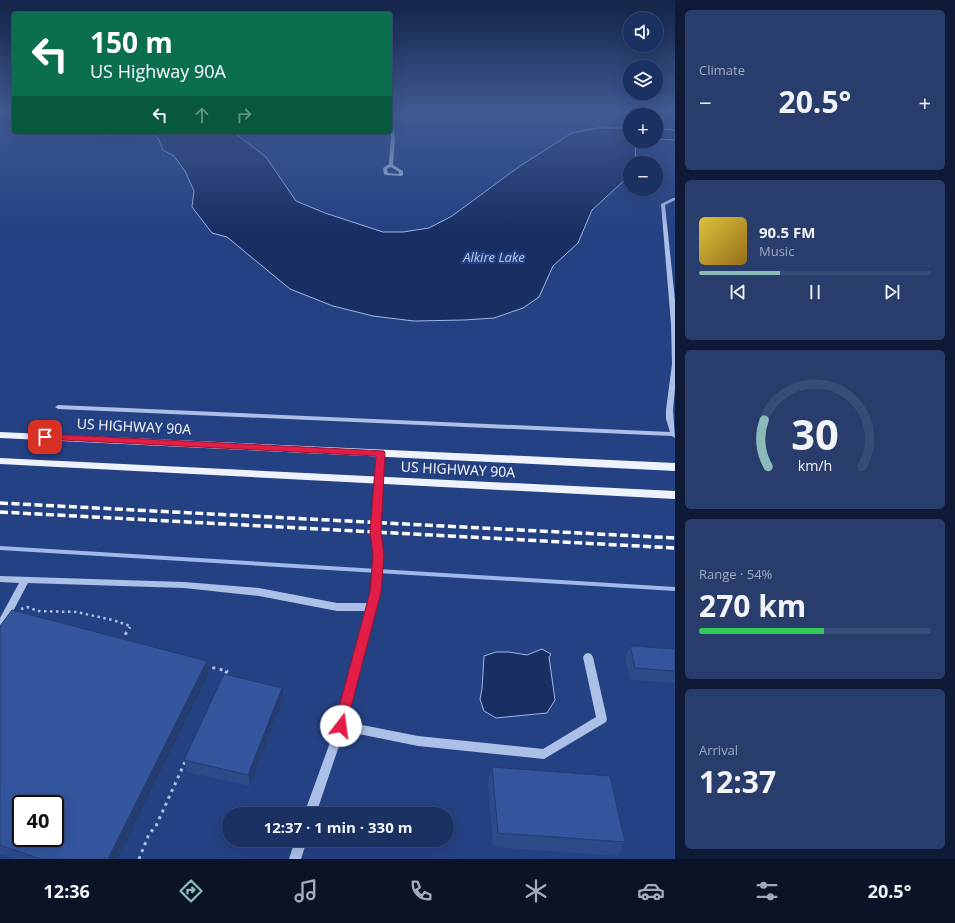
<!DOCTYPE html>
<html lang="en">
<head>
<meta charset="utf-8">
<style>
  :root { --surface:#1b3162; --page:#283d6b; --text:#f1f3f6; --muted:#a0a9be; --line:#394c77; --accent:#8bbbb9 }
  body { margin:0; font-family:"Open Sans",sans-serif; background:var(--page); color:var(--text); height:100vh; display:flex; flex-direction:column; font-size:15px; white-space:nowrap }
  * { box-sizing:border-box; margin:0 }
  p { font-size:13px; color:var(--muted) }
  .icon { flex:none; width:22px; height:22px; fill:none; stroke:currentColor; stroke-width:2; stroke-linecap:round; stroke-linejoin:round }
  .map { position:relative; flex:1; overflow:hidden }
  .details { display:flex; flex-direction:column; gap:10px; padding:10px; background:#0f1b36; width:280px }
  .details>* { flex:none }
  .banner { position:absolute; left:12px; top:12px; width:380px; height:122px; border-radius:4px; box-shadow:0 4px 16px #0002,0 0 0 1px var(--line); background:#0b6e4f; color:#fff; overflow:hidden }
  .buttons { position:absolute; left:623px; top:12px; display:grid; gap:8px }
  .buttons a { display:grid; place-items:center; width:40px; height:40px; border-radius:50%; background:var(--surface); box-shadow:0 4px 16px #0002,0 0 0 1px var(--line); font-size:20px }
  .speed { position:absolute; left:12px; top:795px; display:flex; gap:8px; font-size:20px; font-weight:700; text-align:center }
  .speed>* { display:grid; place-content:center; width:52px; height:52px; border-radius:50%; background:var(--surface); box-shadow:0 4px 16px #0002,0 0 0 1px var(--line); line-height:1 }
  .speed .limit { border:2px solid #111; border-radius:6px; background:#fff; color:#111 }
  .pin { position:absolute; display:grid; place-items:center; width:34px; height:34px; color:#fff; margin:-17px; border-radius:8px; box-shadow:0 2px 6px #0006 }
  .me { position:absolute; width:44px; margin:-22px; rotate:15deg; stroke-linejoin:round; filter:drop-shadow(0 0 3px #0008) }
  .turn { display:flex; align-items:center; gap:14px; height:84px; padding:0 12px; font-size:18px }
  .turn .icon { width:52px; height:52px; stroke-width:2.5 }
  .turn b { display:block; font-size:28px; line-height:34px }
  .lanes { display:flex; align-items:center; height:38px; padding:0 12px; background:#0003; justify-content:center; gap:20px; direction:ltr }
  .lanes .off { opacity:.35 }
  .big { font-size:30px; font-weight:700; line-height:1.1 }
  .details .widget { flex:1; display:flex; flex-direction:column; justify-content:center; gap:6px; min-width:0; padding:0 14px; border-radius:6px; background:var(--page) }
  .details .dial { align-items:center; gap:0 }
  .dial svg { height:104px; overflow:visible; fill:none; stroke:var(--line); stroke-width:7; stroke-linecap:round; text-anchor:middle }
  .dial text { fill:var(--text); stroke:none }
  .song { display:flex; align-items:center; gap:12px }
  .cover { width:48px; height:48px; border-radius:6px; background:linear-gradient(135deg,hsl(50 70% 55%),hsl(40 70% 35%)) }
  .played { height:4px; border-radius:2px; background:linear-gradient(90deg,var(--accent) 35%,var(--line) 35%) }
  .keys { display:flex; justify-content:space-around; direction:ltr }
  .heat { display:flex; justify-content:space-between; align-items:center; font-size:22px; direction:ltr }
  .charge { height:6px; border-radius:3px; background:linear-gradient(90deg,#34c759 54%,var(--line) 0) }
  .trip { position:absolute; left:222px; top:807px; width:232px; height:40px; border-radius:20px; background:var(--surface); box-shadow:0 4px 16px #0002,0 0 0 1px var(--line); font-weight:700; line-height:40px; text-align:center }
  .dock { display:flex; height:64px; justify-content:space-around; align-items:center; background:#0b1427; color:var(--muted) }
  .dock .icon { width:28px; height:28px }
  .dock .selected { color:var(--accent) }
  .dock b { font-size:18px; color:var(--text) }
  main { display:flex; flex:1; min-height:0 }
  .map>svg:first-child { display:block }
</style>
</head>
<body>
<main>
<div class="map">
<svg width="675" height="859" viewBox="0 0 675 859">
  <rect width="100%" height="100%" fill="#244183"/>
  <g fill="#192f63" stroke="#a0b8e8">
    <polygon points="598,128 630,128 630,141 636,141 635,163 630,163 630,175 592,210 578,243 553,266 539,297 523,308 494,318 464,320 414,321 373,316 333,306 290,289 227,237 212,233 192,207 194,191 185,171 174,156 163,150 158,138 151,132 233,132 266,157 296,201 325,213 383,232 403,232 429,228 452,216 520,166 572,133"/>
    <polygon points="656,129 675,130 675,140 656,139"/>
    <polygon points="542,649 551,654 549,657 555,700 547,713 496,718 484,711 480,699 482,689 484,656 496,652 509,652 527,655"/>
  </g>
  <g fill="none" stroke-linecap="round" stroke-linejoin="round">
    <polyline stroke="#a0b8e8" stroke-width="4" points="0,548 675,589"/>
    <polyline stroke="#acbfe7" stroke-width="2.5" stroke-dasharray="2.5 3.5" stroke-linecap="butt" points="21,609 27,607 38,611 76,612 113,620 130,626 129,628"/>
    <g stroke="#acbfe7" stroke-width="3" stroke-dasharray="3 4.5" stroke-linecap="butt">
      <polyline points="121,641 130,627"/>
      <polyline points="205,666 227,671 224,676"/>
      <polyline points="139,859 149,834 156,826 185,762"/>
    </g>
    <g fill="#acbfe7" fill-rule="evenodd">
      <path d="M390,119L392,120L395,137L393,165L403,171V175L401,176L386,175L384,174L383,168L389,164L391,137ZM391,167L399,172V174L388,173L387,169Z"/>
      <polygon points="673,198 675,198 675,200 665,205 675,300 675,389 673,410 675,438 672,436 58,409 55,407 58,405 670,432 666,419 666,410 672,364 671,324 661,204"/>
      <polygon points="377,451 383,451 384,453 380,532 382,555 379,592 347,722 418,736 543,749 596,717 583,657 585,654 588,653 591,654 593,657 607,719 606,722 544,759 418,746 344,731 316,814 304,814 336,726 367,611 337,611 259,596 184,588 28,583 3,630 0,631 0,618 19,583 0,582 0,576 184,582 259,588 337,603 368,603 371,592 374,555 372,532 376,453"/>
      <polygon points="295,840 307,840 301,859 289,859"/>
    </g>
    <g fill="#eef2fd" fill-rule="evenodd">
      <polygon points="0,432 675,463 675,471 0,438"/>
      <polygon points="0,458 675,491 675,499 0,464"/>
    </g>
    <g stroke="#fff" stroke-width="3.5" stroke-dasharray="8 3.5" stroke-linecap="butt">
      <polyline points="0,503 675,538"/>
      <polyline points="0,512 675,548"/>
    </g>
  </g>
  <g fill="#2d4a89">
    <polygon points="0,626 207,661 209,673 118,859 16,859 0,854"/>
    <polygon points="630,646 675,649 675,683 630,680 625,658"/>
    <polygon points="283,699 250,786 187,772 184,760"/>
    <polygon points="492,767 625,842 618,856 493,847 488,782"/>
  </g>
  <g fill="#243c6f">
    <polygon points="132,132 132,141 101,143 100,137"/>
    <polygon points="207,661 209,673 118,859 108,859"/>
    <polygon points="282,688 283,699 250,786 248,775"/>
  </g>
  <g fill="#34569f" stroke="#243c6f" fill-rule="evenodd">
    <polygon points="101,132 131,132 131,134 100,137"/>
    <path d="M12,610L207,661L108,859H40L0,845V626ZM21,804H55V838H21Z"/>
    <polygon points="630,646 675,649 675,671 635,668"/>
    <polygon points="224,674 282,688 248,775 184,760"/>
    <polygon points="492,767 610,776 625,842 498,833"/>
  </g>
  <linearGradient id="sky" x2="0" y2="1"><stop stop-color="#142448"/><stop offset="0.48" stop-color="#3f5a93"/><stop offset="1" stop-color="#3f5a93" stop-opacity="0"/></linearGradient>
  <rect width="675" height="231" fill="url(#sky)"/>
  <polygon fill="#e11d48" stroke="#92132f" points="45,434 384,451 385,453 381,532 384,555 381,592 345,730 341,732 336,730 334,726 370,592 373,555 370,532 376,456 42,439 41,437"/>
  <g text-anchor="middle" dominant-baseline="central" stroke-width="4" stroke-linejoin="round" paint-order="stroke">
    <g font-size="13" font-style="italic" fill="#b7c9ef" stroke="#244183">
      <text x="494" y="257">Alkire Lake</text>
    </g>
    <g font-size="14" fill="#fff" stroke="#244183">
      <text transform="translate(134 426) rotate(3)">US HIGHWAY 90A</text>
      <text transform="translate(458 469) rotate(3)">US HIGHWAY 90A</text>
    </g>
  </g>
</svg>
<div class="buttons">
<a><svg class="icon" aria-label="sound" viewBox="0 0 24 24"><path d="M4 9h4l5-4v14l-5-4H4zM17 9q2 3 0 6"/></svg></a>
<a><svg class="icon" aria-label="layers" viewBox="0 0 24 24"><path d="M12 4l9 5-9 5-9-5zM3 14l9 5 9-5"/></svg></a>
<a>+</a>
<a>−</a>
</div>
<div class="speed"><div class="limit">40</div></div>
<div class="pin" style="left:45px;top:437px;background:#d93025"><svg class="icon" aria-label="arrive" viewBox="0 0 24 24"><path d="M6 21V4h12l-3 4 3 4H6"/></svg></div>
<svg class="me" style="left:341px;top:726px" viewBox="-20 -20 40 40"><circle r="19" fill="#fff"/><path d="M0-13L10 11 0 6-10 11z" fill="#e11d48"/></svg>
<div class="trip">12:37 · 1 min · 330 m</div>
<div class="banner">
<div class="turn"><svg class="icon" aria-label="left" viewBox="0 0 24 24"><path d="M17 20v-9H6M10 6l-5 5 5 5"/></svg><div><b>150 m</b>US Highway 90A</div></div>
<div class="lanes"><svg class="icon" aria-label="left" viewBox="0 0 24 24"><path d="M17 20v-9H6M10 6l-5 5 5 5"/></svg><svg class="icon off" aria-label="ahead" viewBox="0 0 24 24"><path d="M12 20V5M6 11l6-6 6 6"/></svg><svg class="icon off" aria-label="right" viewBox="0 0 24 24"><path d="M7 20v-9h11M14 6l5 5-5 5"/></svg></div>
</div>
</div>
<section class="details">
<div class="widget"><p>Climate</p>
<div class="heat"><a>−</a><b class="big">20.5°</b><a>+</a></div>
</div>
<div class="widget">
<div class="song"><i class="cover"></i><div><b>90.5 FM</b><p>Music</p></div></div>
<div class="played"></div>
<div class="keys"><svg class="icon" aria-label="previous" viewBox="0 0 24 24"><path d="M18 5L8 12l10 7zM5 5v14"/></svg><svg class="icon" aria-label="pause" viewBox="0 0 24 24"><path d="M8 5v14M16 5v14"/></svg><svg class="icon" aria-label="next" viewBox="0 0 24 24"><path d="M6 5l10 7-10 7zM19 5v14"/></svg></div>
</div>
<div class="widget dial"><svg viewBox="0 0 100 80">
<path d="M14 69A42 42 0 1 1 86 69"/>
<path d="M14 69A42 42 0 0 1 11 33" stroke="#8bbbb9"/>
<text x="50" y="56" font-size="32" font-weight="700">30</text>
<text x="50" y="72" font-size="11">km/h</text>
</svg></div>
<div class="widget"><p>Range · 54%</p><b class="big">270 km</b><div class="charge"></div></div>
<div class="widget"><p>Arrival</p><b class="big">12:37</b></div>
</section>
</main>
<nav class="dock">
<b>12:36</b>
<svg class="icon selected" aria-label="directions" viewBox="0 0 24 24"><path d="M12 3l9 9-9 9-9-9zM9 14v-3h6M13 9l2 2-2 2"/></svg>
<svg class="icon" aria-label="music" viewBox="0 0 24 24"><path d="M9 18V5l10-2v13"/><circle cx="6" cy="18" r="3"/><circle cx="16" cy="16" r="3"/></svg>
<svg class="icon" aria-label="phone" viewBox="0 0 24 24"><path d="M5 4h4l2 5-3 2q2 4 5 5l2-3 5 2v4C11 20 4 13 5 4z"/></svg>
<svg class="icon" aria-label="climate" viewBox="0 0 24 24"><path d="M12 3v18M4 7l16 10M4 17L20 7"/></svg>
<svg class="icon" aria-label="car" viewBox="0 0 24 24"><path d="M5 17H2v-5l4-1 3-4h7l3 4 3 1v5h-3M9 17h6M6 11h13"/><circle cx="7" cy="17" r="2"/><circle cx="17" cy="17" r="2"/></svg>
<svg class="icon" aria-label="filters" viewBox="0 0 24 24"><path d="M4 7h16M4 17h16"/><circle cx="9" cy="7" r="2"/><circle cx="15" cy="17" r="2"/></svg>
<b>20.5°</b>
</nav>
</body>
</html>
